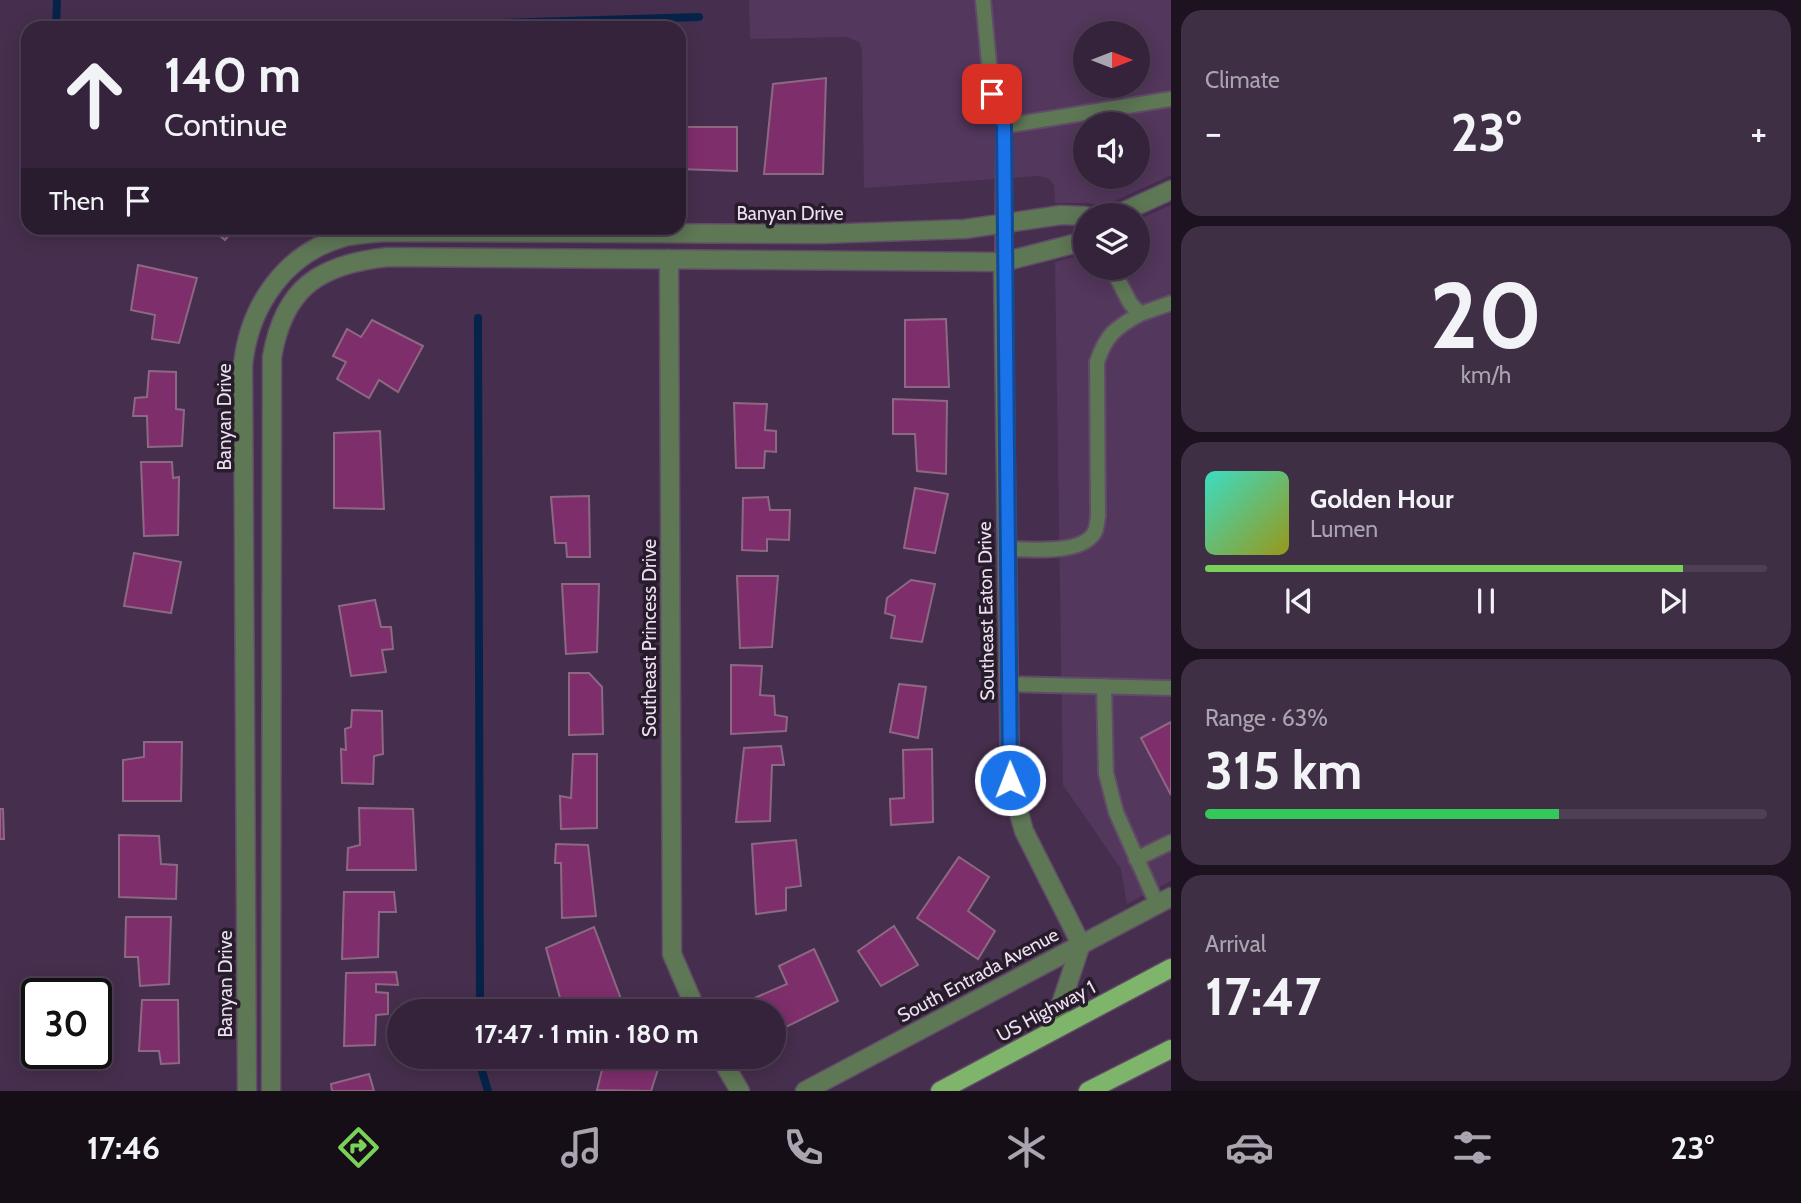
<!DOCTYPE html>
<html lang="en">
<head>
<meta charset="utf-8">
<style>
  :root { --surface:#34233a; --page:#3f2f45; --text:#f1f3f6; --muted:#a9a4af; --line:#4e4054; --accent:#7ad157 }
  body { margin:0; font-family:Cabin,sans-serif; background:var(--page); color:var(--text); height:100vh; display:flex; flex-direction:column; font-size:26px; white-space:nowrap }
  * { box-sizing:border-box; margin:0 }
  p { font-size:23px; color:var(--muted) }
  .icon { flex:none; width:38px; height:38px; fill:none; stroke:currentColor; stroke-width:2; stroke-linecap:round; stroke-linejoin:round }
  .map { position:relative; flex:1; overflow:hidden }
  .side { display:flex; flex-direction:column; gap:10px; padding:10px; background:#1d1320; width:630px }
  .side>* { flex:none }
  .guide { position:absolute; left:21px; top:21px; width:665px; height:214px; border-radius:21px; box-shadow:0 4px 18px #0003,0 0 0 2px var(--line); background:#34233a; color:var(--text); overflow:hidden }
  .needle { width:46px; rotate:90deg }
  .controls { position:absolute; left:1073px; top:21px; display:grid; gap:14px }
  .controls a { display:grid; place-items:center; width:77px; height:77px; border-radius:50%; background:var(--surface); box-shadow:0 4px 18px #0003,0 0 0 2px var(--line); font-size:35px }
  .speed { position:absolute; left:21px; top:978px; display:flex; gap:14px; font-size:35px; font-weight:700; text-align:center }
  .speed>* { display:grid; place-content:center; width:91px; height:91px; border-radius:50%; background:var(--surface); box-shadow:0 4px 18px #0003,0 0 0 2px var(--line); line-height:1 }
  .speed .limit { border:4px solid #111; border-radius:10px; background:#fff; color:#111 }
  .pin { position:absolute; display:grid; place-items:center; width:60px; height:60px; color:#fff; margin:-30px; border-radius:14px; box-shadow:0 4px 10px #0006 }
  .me { position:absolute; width:77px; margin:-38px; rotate:359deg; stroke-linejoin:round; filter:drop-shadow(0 0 5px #0008) }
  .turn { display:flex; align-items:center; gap:24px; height:147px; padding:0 28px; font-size:32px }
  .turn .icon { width:91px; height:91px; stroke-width:2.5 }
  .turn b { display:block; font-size:49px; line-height:60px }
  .then { display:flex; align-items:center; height:66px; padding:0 28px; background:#0003; gap:14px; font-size:26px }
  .big { font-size:52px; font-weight:700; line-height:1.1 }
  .side .card { flex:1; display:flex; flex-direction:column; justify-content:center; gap:10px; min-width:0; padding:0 24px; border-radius:21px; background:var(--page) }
  .side .dial { align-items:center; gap:0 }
  .dial b { font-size:91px; line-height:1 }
  .song { display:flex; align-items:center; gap:21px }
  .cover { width:84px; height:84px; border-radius:10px; background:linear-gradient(135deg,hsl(170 70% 55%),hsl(60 70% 35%)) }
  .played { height:7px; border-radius:4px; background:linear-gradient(90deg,var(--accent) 85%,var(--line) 85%) }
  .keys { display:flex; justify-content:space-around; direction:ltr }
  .heat { display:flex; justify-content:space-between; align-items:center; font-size:38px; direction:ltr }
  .charge { height:10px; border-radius:5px; background:linear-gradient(90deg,#34c759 63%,var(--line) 0) }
  .trip { position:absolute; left:387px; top:999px; width:399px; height:70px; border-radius:35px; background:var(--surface); box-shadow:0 4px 18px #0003,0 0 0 2px var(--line); font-weight:700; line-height:70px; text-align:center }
  .dock { display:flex; height:112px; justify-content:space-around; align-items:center; background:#150e17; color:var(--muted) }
  .dock .icon { width:49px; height:49px }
  .dock .selected { color:var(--accent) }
  .dock b { font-size:32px; color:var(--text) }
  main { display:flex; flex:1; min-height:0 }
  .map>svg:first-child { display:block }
</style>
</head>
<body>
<main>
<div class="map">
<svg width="1171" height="1091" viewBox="0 0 1171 1091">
  <rect width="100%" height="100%" fill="#462f4e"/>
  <g fill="#53375c" fill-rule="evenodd">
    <path d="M749,0H1171V175L1106,205L1101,202L1098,205L1088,203H1055L1054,185L1048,178L1038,176L864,188L862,50L859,42L847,37L750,39ZM1085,33H1138V86H1085ZM1085,124H1138V177H1085Z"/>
    <polygon points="1171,205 1171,881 1127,904 1121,869 1063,785 1055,262 1085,254 1085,268 1138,268 1138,220"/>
  </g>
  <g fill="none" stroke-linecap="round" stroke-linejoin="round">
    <g stroke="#06234a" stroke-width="8">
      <polyline points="56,28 57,0"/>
      <polyline points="338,28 699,17"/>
      <polyline points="478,318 480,1012"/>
      <polyline points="481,1057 482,1071 488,1091"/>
    </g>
  </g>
  <g fill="#7f2e6c" stroke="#8d6882" stroke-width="2">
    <polygon points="826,78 823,174 764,174 773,84"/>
    <polygon points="679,127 737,127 737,171 679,169"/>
    <polygon points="211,228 235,228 225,240"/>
    <polygon points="138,265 197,278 179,343 152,339 155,315 131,310"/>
    <polygon points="946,319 949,387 905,387 905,320"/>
    <polygon points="372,320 423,346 398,392 379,380 369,398 337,379 346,362 333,356 347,329 361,337"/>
    <polygon points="149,371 176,372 176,409 184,410 182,446 148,447 147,416 133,416 135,398 147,397"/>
    <polygon points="893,399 947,401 946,474 917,471 915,434 893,434"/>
    <polygon points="734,403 767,404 765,430 776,431 776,452 765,451 764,468 736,468"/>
    <polygon points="380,431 384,509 334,508 334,433"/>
    <polygon points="141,462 172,462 173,478 179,477 178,535 144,536"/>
    <polygon points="915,488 948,494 935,553 904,548"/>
    <polygon points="589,496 590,557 567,557 566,543 555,543 551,497"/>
    <polygon points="768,497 770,510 790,510 789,540 767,539 767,551 742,550 743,498"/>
    <polygon points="134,553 181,562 171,613 124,606"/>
    <polygon points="737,576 778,576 772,647 740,648"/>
    <polygon points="911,580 935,584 922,642 891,638 895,616 885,613 887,598"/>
    <polygon points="562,584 599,584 597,652 566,654"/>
    <polygon points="375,600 381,627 391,627 393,649 382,650 386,672 351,676 339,606"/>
    <polygon points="731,665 762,666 760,695 774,696 775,715 787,717 786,731 731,734"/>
    <polygon points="569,673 589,673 602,687 603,734 569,735"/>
    <polygon points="899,684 926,687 918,738 890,732"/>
    <polygon points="352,710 382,711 383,754 374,756 373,784 342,783 341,749 346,750 345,729 351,727"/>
    <polygon points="1171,722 1171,795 1141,738"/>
    <polygon points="144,742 182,742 181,801 123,801 123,760 144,757"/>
    <polygon points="781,746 784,765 772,765 770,821 736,822 744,748"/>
    <polygon points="932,749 933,822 891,825 890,799 904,798 903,750"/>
    <polygon points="573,754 597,754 597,828 561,829 560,796 571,798"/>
    <polygon points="359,808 413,809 416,870 347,870 348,848 360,845"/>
    <polygon points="0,809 3,809 4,839 0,839"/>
    <polygon points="119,835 159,836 161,864 177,865 176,899 119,897"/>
    <polygon points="796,840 801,886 786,888 786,910 756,914 752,844"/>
    <polygon points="556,844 588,845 596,916 562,918 561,863 555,863"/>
    <polygon points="959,857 989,877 968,911 995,931 978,959 917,918"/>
    <polygon points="344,892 394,892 396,912 379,912 378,957 342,959"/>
    <polygon points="126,917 171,917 169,984 140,986 138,957 125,957"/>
    <polygon points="894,926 918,965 881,986 858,951"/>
    <polygon points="594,927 621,999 592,1012 564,1012 546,948"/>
    <polygon points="814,949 838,1001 774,1033 774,1012 758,1012 752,999 787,984 779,966"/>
    <polygon points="396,972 398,985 376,984 376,992 388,993 388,1014 376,1015 375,1045 344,1046 346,973"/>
    <polygon points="142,1000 178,1000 179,1063 161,1064 159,1051 139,1051"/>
    <polygon points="620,1057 662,1057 651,1091 597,1090 605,1058 619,1061"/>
    <polygon points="369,1074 374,1091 332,1091 331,1084"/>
  </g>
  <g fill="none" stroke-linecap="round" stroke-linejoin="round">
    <defs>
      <g id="lane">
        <polyline points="983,0 992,95 1004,126 1003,262"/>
        <polyline points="1004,126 1171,99"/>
        <polyline points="1112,268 1130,303 1140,314 1171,303"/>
        <path d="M1007,549C1029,549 1081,555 1094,533C1097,529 1097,521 1098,516L1097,362C1106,335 1115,328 1140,314"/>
        <polyline points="1008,684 1171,688"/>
        <polyline points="1104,686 1106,773 1116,812 1157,904"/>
        <polyline points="1136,859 1171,842"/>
      </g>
      <g id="street">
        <polyline points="1116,215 1171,190"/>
        <polyline points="669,259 672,954 697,1012"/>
        <polyline points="1003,262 1010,781 1024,831 1081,944"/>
        <polyline points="1052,1031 1081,944"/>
        <polyline points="720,1057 740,1091"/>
        <path d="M247,1091L243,365C249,306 285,253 344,237C357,234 372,233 387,232L820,234L965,229L1061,215L1085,216"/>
        <path d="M271,1091L272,357C284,287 320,264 388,257L1003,262L1085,241"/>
        <polyline points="805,1091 1171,897"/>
      </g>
      <g id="primary">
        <polyline points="940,1091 1171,968"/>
        <polyline points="1088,1091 1171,1049"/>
      </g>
    </defs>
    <use href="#lane" stroke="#614b68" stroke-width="18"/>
    <use href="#street" stroke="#614b68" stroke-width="21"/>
    <use href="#primary" stroke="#614b68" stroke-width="21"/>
    <use href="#lane" stroke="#5e7755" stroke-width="14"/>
    <use href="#street" stroke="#5e7755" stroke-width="18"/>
    <use href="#primary" stroke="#7fb46b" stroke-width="18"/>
  </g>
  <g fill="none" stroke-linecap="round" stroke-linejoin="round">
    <defs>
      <polyline id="route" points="992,94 1004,126 1010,780"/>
    </defs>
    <use href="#route" stroke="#114b97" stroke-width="18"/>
    <use href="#route" stroke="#1a73e8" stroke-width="12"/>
  </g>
  <g text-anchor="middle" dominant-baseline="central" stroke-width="7" stroke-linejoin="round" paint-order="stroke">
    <g font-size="19" fill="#eddff2" stroke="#271c2a">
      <text x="790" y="213">Banyan Drive</text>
      <text transform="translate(224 417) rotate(-90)">Banyan Drive</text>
      <text transform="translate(986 611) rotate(-91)">Southeast Eaton Drive</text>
      <text transform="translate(649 638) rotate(-90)">Southeast Princess Drive</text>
      <text transform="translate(978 975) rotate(-28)">South Entrada Avenue</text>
      <text transform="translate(225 984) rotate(-90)">Banyan Drive</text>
      <text transform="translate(1046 1011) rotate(-28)">US Highway 1</text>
    </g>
  </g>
</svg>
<div class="controls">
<a><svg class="needle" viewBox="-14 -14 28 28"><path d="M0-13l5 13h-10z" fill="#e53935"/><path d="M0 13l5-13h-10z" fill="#a9a4af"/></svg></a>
<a><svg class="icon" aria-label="sound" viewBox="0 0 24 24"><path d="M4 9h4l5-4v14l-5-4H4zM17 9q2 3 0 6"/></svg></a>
<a><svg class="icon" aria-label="layers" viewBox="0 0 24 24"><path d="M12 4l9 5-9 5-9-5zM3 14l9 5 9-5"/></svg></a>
</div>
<div class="speed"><div class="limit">30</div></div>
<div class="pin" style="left:992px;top:94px;background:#d93025"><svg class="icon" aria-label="arrive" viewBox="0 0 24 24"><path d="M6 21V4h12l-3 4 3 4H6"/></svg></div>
<svg class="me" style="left:1010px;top:780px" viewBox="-20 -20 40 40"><circle r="17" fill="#1a73e8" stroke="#fff" stroke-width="3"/><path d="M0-11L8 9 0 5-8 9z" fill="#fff"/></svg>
<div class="trip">17:47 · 1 min · 180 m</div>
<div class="guide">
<div class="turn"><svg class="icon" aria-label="ahead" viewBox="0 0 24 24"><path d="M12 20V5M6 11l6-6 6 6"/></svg><div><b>140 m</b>Continue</div></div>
<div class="then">Then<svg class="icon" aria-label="arrive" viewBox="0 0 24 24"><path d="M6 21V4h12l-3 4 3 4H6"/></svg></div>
</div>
</div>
<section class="side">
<div class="card"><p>Climate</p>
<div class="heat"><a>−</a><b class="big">23°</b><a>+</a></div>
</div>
<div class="card dial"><b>20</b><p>km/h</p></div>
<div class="card">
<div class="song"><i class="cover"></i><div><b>Golden Hour</b><p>Lumen</p></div></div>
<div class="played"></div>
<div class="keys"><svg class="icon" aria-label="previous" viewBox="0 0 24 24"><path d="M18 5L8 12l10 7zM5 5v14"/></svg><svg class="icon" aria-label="pause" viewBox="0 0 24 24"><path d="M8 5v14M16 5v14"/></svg><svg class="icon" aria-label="next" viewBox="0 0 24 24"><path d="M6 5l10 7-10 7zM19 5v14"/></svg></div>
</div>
<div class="card"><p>Range · 63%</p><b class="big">315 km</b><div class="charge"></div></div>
<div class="card"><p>Arrival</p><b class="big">17:47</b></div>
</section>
</main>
<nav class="dock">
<b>17:46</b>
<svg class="icon selected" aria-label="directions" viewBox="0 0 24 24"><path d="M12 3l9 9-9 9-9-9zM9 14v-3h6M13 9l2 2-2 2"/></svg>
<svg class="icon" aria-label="music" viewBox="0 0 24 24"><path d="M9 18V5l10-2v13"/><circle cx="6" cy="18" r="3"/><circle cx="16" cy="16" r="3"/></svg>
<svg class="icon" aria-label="phone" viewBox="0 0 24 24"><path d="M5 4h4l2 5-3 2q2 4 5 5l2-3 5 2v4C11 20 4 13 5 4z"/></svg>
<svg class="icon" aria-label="climate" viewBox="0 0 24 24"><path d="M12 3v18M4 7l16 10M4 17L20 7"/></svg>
<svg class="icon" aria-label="car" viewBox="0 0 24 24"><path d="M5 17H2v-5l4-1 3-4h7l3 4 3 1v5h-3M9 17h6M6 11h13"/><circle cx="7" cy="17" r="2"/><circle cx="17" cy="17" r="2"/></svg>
<svg class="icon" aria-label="filters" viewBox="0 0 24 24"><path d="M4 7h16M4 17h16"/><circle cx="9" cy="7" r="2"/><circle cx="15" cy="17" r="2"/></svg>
<b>23°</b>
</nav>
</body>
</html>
